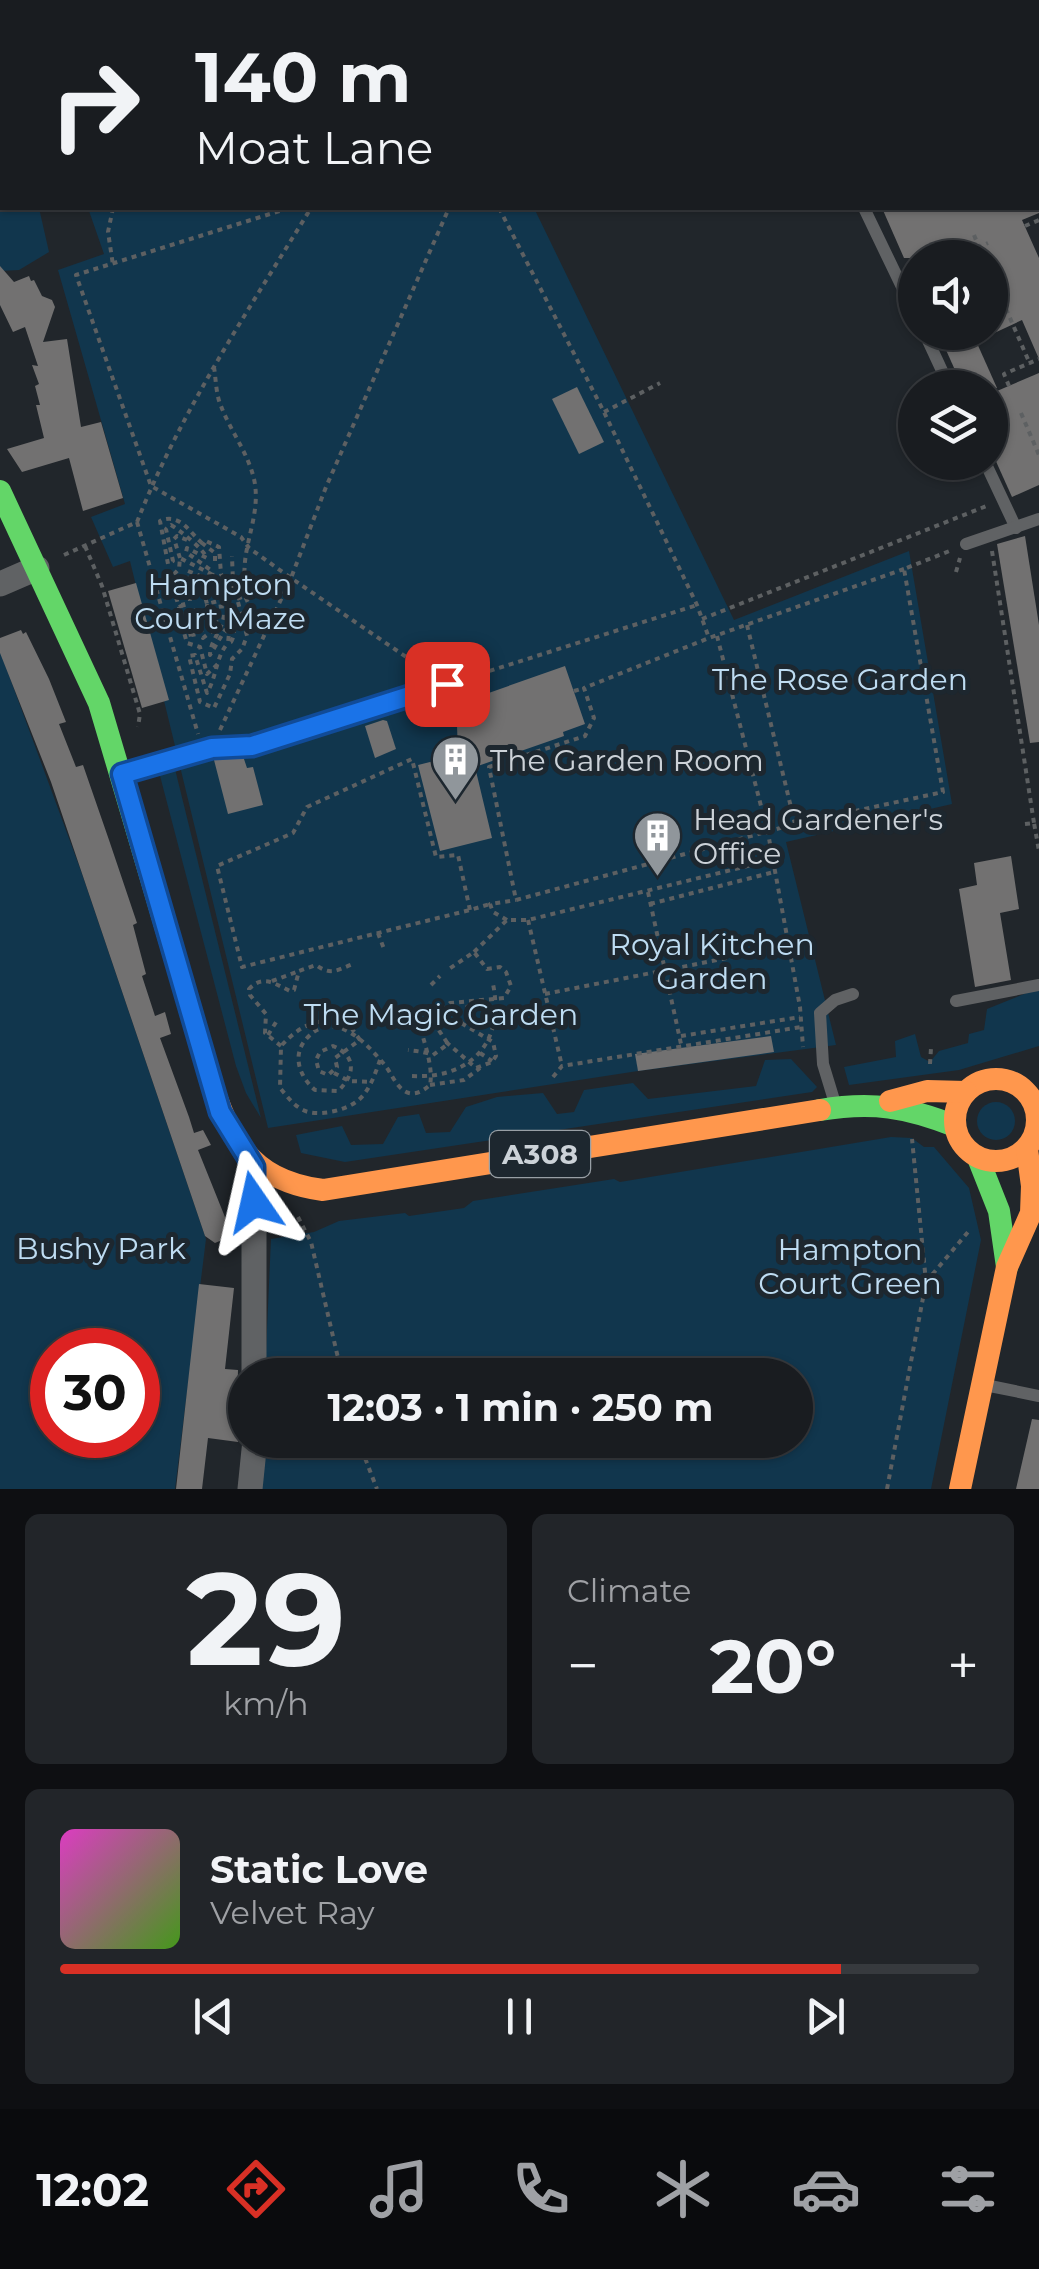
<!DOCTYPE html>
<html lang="en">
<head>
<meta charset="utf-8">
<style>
  :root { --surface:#191c20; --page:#222529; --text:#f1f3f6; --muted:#9fa1a5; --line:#373a3e; --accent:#d93025 }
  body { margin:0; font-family:Montserrat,sans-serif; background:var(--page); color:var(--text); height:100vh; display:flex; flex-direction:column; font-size:38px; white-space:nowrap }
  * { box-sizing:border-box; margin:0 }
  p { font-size:32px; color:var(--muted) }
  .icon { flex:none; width:55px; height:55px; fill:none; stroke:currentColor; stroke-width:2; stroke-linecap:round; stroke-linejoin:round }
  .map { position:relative; height:1489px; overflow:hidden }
  .details { display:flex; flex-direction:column; gap:25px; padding:25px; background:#0e0f12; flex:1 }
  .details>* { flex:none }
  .banner { position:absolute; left:0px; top:0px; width:1040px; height:210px; box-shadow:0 2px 8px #0004,0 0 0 2px var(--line); background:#191c20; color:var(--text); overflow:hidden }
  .fabs { position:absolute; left:898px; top:240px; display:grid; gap:20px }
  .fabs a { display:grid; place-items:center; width:110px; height:110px; border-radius:50%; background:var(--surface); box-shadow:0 2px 8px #0004,0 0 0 2px var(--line); font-size:50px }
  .speed { position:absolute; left:30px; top:1328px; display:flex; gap:20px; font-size:50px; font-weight:700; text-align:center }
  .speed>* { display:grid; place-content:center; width:130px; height:130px; border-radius:50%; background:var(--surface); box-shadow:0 2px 8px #0004,0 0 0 2px var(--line); line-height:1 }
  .speed .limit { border:15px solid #d22; background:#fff; color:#111 }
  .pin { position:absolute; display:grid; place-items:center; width:85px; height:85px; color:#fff; margin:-42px; border-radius:20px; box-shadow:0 5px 15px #0006 }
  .me { position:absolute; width:110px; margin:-55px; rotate:349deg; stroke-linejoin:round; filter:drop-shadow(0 0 8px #0008) }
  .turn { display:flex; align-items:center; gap:35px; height:210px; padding:0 30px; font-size:45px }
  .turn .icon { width:130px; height:130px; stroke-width:2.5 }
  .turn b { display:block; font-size:70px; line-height:85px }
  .big { font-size:75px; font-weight:700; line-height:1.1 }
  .details .card { flex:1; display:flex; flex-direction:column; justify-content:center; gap:15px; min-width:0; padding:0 35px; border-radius:15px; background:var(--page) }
  .details .dial { align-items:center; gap:0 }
  .dial b { font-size:130px; line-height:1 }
  .song { display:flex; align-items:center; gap:30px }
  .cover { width:120px; height:120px; border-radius:15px; background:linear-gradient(135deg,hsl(310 70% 55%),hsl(100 70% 35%)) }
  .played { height:10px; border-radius:5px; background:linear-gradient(90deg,var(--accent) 85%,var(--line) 85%) }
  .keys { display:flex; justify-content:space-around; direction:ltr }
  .heat { display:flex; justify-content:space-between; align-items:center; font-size:55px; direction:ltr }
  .details .tiles { flex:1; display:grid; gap:25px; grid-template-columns:1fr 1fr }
  .card:last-child { grid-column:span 2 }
  .trip { position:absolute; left:228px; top:1358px; width:585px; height:100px; border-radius:50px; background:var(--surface); box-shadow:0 2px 8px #0004,0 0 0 2px var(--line); font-weight:700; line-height:100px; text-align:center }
  .dock { display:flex; height:160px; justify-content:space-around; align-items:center; background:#0a0b0d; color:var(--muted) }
  .dock .icon { width:70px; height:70px }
  .dock .active { color:var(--accent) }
  .dock b { font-size:45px; color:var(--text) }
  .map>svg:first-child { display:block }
</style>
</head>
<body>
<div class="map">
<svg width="1039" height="1489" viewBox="0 0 1039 1489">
  <rect width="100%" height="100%" fill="#21262b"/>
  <g fill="#11364d" fill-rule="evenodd">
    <polygon points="0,0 494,0 495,2 2,2 0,197"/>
    <polygon points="13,208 39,208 49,252 19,270 0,271 0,212"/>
    <polygon points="88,208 534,208 734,620 909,551 952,804 786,842 836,1045 638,1071 268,1128 130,561 113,567 91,517 125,504 58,270 104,254"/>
    <path d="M0,651L81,871L206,1239L175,1489H0ZM52,1350H138V1435H52Z"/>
    <polygon points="175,769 261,1118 246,1093 236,1066 159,772"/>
    <polygon points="1039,988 1039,1046 959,1070 849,1085 844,1067 896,1057 895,1041 915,1034 921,1057 930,1062 939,1051 968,1043 969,1034 984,1030 987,1009"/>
    <polygon points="791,1059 817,1087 812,1092 345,1162 301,1153 296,1135 342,1126 351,1145 383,1144 398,1117 419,1114 426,1133 450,1132 466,1107 497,1097 543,1093 557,1114 574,1112 584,1090 633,1083 648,1099 756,1086 765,1060"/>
    <circle cx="996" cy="1121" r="19"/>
    <polygon points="891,1137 912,1138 924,1147 934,1147 969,1188 981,1240 931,1489 260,1489 262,1440 795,1440 795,1375 265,1375 271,1239 314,1232 339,1221 405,1213 409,1216 464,1208 473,1201 614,1179 620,1182"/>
  </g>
  <g fill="#727171">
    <polygon points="882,208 1039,208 1039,213 1022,220 1039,258 1039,359 1022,320 990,335 990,294 1007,286 994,258 904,258"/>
    <polygon points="0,266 14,282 29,276 31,281 34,280 42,296 52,300 55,307 43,342 67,339 81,427 101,422 123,498 83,511 69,458 22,472 7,449 44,438 36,405 40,405 35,386 39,384 32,365 38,366 25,327 13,332 0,305"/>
    <polygon points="938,332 972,332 997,388 963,388"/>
    <polygon points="1039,373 1039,485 1012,497 990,448 990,394"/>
    <polygon points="577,387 604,442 579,454 552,399"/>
    <polygon points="1025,536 1039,625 1039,742 1030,743 997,544"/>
    <polygon points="136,583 169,700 142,708 108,591"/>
    <polygon points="21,630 23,634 26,632 49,679 66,722 59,724 76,767 83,765 109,840 137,923 133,925 146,974 142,976 155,1016 165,1012 171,1034 160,1038 189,1117 194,1133 203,1130 211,1145 198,1150 229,1227 222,1240 215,1243 205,1236 51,782 0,653 0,638"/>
    <polygon points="565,666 585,724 563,732 564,736 475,767 492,838 440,851 418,765 458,755 457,725 469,720 463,702"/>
    <polygon points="383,720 387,721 396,749 375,758 365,726"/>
    <polygon points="243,756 247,768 253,767 263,805 228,814 214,760"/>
    <polygon points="1011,856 1019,909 1000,913 1011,980 975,987 959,889 977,885 974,863"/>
    <polygon points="771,1036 774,1052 638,1071 635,1054"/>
    <polygon points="199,1284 234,1288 225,1369 238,1370 237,1409 242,1410 239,1437 238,1442 208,1438 202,1489 176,1489"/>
    <polygon points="1032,1419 1039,1420 1039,1489 1016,1489"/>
  </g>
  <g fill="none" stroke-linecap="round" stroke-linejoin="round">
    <g stroke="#5d6062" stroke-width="4" stroke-dasharray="5 5" stroke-linecap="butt">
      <polyline points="41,2 47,0"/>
      <polyline points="0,20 2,19"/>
      <polyline points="113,208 108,232 113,265"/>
      <polyline points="289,208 76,275 151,486 241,537 249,548 291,578 431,674"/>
      <polyline points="499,208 604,412 697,605 709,638"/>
      <polyline points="1025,226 1039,220"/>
      <polyline points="974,235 979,247"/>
      <polyline points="984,258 979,247 988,243"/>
      <polyline points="990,272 1030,364"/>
      <path d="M214,367C216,380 216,395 221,406C230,430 248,453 254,479C262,515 241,546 245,580L233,582L232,556"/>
      <polyline points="1009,386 1004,374 1039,359"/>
      <polyline points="604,412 660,383"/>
      <polyline points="1021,413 1039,455"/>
      <polyline points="137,522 198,734"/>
      <path d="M202,543C190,533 180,512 160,521L168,564L173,561L166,529L171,525C181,531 203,549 207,558L187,548L186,552L212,571L215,592L207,579L188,571L190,601L181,577L177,578L191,637L194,638L190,613L192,609L196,611L203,638L216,628L217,607L225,606C232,617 238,630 231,642L228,643L229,633L225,630L210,655C210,640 224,629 224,613"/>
      <polyline points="85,546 102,586 140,714 138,727"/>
      <polyline points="992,551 1034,823"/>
      <path d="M64,555L137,522C181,411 249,309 311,208"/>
      <polyline points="180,558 174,539 177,536 187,540"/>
      <polyline points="215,561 215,553 202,543 206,541 219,547 221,574 228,588"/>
      <polyline points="904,569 709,638 584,688 594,718 585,736 489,767 516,900 795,824 943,792 904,569 952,550"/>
      <polyline points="956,572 960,558"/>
      <path d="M203,589L207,604L229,598L228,588L234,587L247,636L242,649L232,659L230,674L214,708L200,702L189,656L195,655L207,693C217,676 216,656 228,643"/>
      <polyline points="237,599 245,596 262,634"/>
      <polyline points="207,604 208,618"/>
      <polyline points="183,605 179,607 170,578 179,569 180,558 213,575"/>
      <polyline points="179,615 187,643 200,647 207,674 219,663"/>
      <polyline points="702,619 989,505"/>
      <polyline points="747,625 795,824"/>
      <polyline points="717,636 768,833 800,1007 803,1047"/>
      <polyline points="461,680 697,605"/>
      <polyline points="574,691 584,688"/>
      <polyline points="220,730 291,578 326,487 449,208"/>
      <polyline points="1025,824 1034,823 1039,851"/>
      <polyline points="648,892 681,1044"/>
      <polyline points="650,904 774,872"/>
      <polyline points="470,910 458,855 436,857 412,759 307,807 293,833 217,866 242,967 470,910 490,904"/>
      <polyline points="507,920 493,912 490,904 516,900"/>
      <polyline points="528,920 562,1066"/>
      <polyline points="378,933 384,949"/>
      <polyline points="474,952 507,920 528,920 772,860"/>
      <polyline points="272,981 299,971"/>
      <polyline points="431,985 440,976"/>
      <polyline points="545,994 788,946"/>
      <polyline points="382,1022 396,1014"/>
      <polyline points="459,1024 467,1019 470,1010 464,1001"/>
      <polyline points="268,1035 278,1019"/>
      <polyline points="681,1036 800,1017"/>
      <polyline points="446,1042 476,1068 492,1062 496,1056 493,1042 441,1011 450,1003 504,998 511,986 506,972 500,967 487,969 474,952 449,969"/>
      <path d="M281,1046L265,1033L266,1014L250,995L249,989C263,974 275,984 290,991L294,990L299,971L316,965C331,976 337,970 353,964"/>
      <polyline points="480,1053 492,1061"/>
      <path d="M380,1060C375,1074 369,1093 356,1102C344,1111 316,1117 303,1110C293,1105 287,1096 280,1088L281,1046C301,1024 317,1018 347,1022L360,1040L335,1058L337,1067L328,1075L319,1071L316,1060L320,1052L333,1046C357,1056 355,1075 338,1091L315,1090C299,1076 291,1054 308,1037C335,1009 366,1043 384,1064C392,1073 396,1089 409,1093C417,1095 424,1090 430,1085C433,1071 427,1051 423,1037L427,1029L436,1026L448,1044L433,1055C425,1052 417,1051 408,1050"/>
      <polyline points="930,1064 931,1048"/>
      <polyline points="334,1073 349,1081 371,1082"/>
      <polyline points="553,1077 562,1066 801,1027"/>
      <polyline points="430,1085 464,1080 480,1068"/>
      <polyline points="298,1217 311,1242 342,1375"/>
      <polyline points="926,1282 968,1232"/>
      <polyline points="358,1440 377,1489"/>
      <polyline points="887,1489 926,1282 912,1139"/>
    </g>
    <g stroke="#606264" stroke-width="12">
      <polyline points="767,0 768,2"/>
      <polyline points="1038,84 1039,87"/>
      <polyline points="864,208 915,314"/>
      <polyline points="924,332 950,388"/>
      <polyline points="985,462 1016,528"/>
      <polyline points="966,544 1039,519"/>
      <polyline points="123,774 212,748 252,745 447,684"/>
      <polyline points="956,1001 1039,985"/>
      <polyline points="834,1100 823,1064 820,1013 835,1000 853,994"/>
      <polyline points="990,1386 1039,1396"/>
    </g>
    <g stroke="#606264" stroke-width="25">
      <polyline points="369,2 375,0"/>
      <polyline points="0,164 2,162"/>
      <polyline points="0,584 37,568"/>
      <polyline points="254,1167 254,1375"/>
      <polyline points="250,1489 255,1440"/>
    </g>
    <g stroke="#63d668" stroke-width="22">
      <polyline points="0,491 99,703 206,1064"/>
      <path d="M820,1110C872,1101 907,1107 955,1126"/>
      <polyline points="978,1158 999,1211 1007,1267"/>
    </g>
    <g stroke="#ff974d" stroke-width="22">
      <path d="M206,1064C226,1132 245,1180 323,1190L820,1110"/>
      <circle cx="996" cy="1120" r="41"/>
      <polyline points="890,1101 927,1091 966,1092"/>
      <polyline points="960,1489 1007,1267 1031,1213 1032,1186 1027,1149"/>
    </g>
    <path stroke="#5d6062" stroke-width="4" stroke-dasharray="5 5" stroke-linecap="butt" d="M412,1076C471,1079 505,1042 493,984"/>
  </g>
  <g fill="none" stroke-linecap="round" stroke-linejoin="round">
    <defs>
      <polyline id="route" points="254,1202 254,1167 220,1112 122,774 212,748 252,746 447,684"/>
    </defs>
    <use href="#route" stroke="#114b97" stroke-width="25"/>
    <use href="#route" stroke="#1a73e8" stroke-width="18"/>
  </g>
  <defs>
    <symbol id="building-pin" viewBox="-11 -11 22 30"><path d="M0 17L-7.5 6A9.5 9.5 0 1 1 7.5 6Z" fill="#90969b" stroke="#1d272f"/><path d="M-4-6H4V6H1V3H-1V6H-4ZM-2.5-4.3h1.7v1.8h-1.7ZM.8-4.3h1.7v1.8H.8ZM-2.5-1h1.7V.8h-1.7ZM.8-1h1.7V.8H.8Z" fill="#fff"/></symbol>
  </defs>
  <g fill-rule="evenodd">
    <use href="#building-pin" x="428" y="732" width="55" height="75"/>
    <use href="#building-pin" x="630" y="808" width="55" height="75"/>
  </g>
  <g text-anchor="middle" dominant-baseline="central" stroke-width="10" stroke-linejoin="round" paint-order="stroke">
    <rect fill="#1d272f" stroke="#989fa5" stroke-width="2.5" x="490" y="1131" width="100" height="46" rx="8"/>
    <g font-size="28" font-weight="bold" fill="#ccd2d8">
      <text x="540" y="1154">A308</text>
    </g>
    <g font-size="30" fill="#bedcf2" stroke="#1d272f">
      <text x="220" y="584">Hampton<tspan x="220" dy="34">Court Maze</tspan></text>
      <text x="840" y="679">The Rose Garden</text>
      <text x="712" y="944">Royal Kitchen<tspan x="712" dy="34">Garden</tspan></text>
      <text x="441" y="1014">The Magic Garden</text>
      <text x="101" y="1248">Bushy Park</text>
      <text x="850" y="1249">Hampton<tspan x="850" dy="34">Court Green</tspan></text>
    </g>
    <g font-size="30" fill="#ccd2d8" stroke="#1d272f" text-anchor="start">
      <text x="490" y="760">The Garden Room</text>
      <text x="693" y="819">Head Gardener's<tspan x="693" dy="34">Office</tspan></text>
    </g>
  </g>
</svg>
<div class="fabs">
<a><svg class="icon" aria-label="sound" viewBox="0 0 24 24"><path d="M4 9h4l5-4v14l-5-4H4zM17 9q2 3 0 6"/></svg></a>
<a><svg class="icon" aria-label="layers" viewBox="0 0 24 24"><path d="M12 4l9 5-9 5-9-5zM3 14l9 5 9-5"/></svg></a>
</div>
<div class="speed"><div class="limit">30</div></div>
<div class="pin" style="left:447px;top:684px;background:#d93025"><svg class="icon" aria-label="arrive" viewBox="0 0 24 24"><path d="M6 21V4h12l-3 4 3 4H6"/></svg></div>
<svg class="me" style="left:254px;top:1202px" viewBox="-20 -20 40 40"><path d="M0-17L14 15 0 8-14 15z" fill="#1a73e8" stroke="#fff" stroke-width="4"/></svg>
<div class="trip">12:03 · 1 min · 250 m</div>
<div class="banner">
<div class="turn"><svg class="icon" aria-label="right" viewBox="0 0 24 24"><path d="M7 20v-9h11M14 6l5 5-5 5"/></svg><div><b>140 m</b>Moat Lane</div></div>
</div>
</div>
<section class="details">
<div class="tiles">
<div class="card dial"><b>29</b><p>km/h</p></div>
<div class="card"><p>Climate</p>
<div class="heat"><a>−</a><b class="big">20°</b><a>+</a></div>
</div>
<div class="card">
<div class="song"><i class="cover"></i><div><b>Static Love</b><p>Velvet Ray</p></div></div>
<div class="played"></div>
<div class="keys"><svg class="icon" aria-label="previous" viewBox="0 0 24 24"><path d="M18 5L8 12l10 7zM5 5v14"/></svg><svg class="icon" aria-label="pause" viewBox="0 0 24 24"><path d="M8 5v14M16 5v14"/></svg><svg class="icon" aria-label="next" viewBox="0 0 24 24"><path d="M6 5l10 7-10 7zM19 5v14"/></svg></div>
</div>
</div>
</section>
<nav class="dock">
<b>12:02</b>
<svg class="icon active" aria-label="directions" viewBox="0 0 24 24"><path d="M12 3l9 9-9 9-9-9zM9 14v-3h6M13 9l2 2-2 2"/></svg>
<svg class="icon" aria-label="music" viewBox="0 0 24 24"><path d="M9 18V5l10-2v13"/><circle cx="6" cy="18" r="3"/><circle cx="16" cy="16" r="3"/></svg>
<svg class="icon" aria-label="phone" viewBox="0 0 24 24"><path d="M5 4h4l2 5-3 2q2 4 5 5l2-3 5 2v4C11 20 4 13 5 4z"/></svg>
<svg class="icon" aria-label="climate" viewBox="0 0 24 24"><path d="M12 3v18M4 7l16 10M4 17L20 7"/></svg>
<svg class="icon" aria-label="car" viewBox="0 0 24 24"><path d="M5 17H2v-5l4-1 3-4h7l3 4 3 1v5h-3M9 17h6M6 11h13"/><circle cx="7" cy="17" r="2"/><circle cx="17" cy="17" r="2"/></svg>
<svg class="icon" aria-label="filters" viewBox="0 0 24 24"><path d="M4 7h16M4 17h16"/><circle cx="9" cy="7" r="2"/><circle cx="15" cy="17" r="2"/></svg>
</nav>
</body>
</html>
